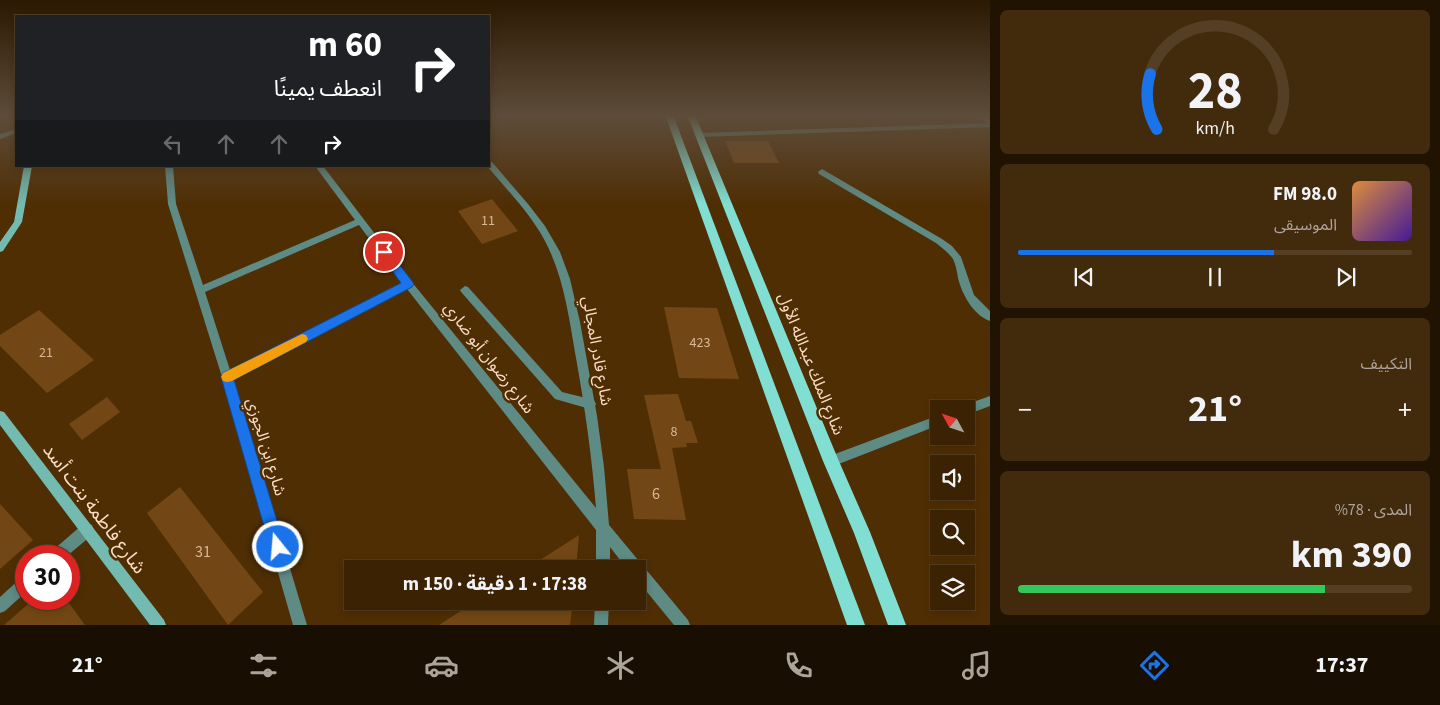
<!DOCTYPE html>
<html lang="ar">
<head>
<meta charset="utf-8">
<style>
  :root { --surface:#3b2203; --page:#422a0d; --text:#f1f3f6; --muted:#aca49a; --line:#543f25; --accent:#1a73e8 }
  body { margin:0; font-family:"Source Sans 3","Noto Sans Arabic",sans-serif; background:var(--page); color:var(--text); direction:rtl; height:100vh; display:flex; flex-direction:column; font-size:19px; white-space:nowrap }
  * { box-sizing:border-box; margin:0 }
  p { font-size:16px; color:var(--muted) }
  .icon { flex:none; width:28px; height:28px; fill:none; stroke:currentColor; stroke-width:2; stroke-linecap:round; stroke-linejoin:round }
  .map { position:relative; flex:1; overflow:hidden; direction:ltr }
  .drawer { display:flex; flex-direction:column; gap:10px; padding:10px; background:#201302; width:450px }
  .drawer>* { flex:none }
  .banner { position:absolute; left:15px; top:15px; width:475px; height:152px; border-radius:0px; box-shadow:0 2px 8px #0003,0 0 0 1px var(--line); direction:rtl; background:#202124; color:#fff; overflow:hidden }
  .needle { width:32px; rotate:310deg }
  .controls { position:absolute; left:930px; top:400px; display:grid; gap:10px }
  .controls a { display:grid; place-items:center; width:45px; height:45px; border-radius:0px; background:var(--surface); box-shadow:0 2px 8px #0003,0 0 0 1px var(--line); font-size:25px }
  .speed { position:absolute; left:15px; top:545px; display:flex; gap:10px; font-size:25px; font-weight:700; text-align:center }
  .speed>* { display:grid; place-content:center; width:65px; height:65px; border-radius:50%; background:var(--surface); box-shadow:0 2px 8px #0003,0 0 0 1px var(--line); line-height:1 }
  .speed .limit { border:8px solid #d22; background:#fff; color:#111 }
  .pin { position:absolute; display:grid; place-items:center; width:42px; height:42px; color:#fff; margin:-21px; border:2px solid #fff; border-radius:50%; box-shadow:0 1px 5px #0007 }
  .me { position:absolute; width:55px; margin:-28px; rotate:343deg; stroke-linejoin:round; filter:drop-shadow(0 0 4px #0008) }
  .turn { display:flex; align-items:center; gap:18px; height:105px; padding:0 25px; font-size:22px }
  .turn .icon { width:65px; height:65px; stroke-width:2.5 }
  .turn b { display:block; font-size:35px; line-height:42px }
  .lanes { display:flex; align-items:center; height:48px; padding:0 25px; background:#0003; justify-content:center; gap:25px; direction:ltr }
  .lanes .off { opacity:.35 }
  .big { font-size:38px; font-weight:700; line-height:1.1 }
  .drawer .card { flex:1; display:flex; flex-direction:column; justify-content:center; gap:8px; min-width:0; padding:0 18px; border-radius:8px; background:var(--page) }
  .drawer .dial { align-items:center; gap:0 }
  .dial svg { height:130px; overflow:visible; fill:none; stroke:var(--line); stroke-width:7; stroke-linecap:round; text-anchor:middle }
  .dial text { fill:var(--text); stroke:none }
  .song { display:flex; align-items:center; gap:15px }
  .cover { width:60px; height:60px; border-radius:8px; background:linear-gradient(135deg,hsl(30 70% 55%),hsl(260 70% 35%)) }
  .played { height:5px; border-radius:2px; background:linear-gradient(90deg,var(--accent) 65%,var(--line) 65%) }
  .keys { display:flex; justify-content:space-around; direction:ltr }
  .heat { display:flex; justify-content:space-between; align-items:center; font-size:28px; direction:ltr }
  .charge { height:8px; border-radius:4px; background:linear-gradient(90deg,#34c759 78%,var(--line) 0) }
  .trip { position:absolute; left:344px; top:560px; width:302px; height:50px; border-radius:0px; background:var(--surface); box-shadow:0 2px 8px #0003,0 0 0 1px var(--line); font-weight:700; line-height:50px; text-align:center; direction:rtl }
  .menu { display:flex; height:80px; justify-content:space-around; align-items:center; background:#180e01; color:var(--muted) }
  .menu .icon { width:35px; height:35px }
  .menu .on { color:var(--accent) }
  .menu b { font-size:22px; color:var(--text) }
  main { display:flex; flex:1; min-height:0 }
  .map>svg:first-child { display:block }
</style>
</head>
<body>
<main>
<section class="drawer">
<div class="card dial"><svg viewBox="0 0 100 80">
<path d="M14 69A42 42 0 1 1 86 69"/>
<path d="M14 69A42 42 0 0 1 10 35" stroke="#1a73e8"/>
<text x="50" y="56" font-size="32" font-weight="700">28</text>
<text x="50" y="72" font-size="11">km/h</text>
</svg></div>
<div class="card">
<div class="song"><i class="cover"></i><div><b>98.0 FM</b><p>الموسيقى</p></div></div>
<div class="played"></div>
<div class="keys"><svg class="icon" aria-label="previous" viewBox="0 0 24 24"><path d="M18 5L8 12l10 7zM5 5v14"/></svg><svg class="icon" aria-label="pause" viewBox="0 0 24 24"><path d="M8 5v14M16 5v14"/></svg><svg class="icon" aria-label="next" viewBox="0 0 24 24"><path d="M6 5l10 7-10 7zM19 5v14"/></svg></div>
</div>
<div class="card"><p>التكييف</p>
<div class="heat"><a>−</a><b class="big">21°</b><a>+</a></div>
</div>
<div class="card"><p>المدى · 78%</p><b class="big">390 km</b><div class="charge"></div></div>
</section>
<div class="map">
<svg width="990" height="625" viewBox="0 0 990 625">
  <rect width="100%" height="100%" fill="#4f2e04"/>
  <g fill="#724715">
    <polygon points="725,141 768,141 779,163 734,163"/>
    <polygon points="492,199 518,231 482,244 458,211"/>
    <polygon points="664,307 717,308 739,379 679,378"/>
    <polygon points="39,310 94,360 47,393 0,346 0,335"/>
    <polygon points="678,394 686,421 691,421 698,443 686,443 687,447 672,448 686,520 634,519 627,469 661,469 644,395"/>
    <polygon points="107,397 120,412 82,440 69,424"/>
    <polygon points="180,487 263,592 228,625 147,513"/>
    <polygon points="0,504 33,540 0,569"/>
    <polygon points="579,535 576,569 526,569"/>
    <polygon points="34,599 66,599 85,625 4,625"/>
    <polygon points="476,601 573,601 570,625 439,625"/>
  </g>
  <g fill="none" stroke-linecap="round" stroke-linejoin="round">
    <g fill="#5f8b85" fill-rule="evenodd">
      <polygon points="979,117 987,117 990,119 990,125"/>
      <polygon points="16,129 16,133 0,139 0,134"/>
      <path d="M822,169L942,239L952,246L961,257L974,295L990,311V321C973,315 962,294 958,278C957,272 956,265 953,259C949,253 942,248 936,243L819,174L818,172Z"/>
      <polygon points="465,286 468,287 562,392 594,400 596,404 594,408 590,409 555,399 462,293 460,290"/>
      <polygon points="87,523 92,525 94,530 92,535 67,556 50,556 52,551 82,525"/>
      <polygon points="26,576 26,592 5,611 0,613 0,597 21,578"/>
    </g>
    <g fill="#5f8b85" fill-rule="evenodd">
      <polygon points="990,123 990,127 700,137 696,135 700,133"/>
      <path d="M489,162H492L528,204L545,226L560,252L570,279L580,322L597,416L604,467L609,525L688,620L690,625H674L638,581V569H627L610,547V569H596V530L407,289L233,379L307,625H293L222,377L168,204L165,166H173L176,204L203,285L355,220L315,166H323L411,281L596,508C592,458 585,408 576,358C569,318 564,277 545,241C530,213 507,190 487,166H489ZM359,225L402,283L230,370L205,292Z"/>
      <polygon points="990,396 990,406 966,415 966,409 961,409 962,406"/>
      <polygon points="939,415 939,425 831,467 827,465 825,461 827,457"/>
      <polygon points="595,601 609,601 608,625 594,625"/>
    </g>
    <g fill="#73bab1" fill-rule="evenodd">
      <polygon points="24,166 32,166 22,222 3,251 0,252 0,242 14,222"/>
      <polygon points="0,411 4,412 164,620 166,625 150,625 0,425"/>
    </g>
    <g fill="#80ded3" fill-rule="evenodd">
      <polygon points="666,117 674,117 865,625 847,625"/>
      <polygon points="688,117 696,117 838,459 870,532 906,625 888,625 854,533 823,461"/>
    </g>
  </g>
  <linearGradient id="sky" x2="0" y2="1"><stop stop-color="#2b1902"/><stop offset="0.57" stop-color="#5d4c3a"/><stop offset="1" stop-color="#5d4c3a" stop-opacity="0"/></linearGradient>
  <rect width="990" height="204" fill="url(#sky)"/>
  <polygon fill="#1a73e8" stroke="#114b97" points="384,249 388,250 412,281 414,284 412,287 234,380 285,547 283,553 278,555 272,553 270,547 221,377 223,373 401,283 379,252"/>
  <polygon fill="#f59e0b" points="302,334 306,335 308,339 306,342 232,381 227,382 223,381 221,377 223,373"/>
  <g text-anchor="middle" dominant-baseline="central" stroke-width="5" stroke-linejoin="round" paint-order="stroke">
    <g font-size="14" fill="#d7b899">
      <text x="488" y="221">11</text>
      <text x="700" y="343">423</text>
      <text x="46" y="353">21</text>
      <text x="674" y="432">8</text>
    </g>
    <g font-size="16" fill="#f9dec5" stroke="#4f2e04">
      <text transform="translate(597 351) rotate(80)">شارع قادر المجالي</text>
      <text transform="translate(489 358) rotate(52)">شارع رضوان أبو ضاري</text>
      <text transform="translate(811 364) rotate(68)">شارع الملك عبدالله الأول</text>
      <text transform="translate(266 447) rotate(73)">شارع ابن الجوزي</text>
    </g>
    <g font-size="16" fill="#d7b899">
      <text x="656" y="494">6</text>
      <text x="203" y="552">31</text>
    </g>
    <g font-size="19" fill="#f9dec5" stroke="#4f2e04">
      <text transform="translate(94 509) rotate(53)">شارع فاطمة بنت أسد</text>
    </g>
  </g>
</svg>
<div class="controls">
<a><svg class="needle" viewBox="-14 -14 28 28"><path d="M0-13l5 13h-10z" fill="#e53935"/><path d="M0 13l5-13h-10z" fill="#aca49a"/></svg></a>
<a><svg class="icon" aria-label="sound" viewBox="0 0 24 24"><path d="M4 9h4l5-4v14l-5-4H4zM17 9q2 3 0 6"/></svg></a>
<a><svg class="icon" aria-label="search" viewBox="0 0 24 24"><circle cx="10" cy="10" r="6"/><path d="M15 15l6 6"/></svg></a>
<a><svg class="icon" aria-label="layers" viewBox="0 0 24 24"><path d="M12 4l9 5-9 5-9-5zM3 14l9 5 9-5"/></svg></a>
</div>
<div class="speed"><div class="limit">30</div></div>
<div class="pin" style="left:384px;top:252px;background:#d93025"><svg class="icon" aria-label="arrive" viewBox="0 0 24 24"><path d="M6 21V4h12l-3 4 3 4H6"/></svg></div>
<svg class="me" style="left:278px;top:547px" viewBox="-20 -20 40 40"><circle r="17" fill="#1a73e8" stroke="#fff" stroke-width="3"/><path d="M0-11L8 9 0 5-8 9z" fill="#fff"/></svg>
<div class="trip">17:38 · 1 دقيقة · 150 m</div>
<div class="banner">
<div class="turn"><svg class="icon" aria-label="right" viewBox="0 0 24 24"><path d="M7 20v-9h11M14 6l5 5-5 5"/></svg><div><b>60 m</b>انعطف يمينًا</div></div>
<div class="lanes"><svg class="icon off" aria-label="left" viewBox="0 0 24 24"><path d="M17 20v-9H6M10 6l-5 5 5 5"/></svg><svg class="icon off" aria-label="ahead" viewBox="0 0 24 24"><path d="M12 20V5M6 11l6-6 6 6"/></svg><svg class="icon off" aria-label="ahead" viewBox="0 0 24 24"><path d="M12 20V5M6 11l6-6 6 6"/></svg><svg class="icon" aria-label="right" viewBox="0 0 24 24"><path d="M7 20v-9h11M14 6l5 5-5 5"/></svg></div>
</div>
</div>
</main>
<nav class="menu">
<b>17:37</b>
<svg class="icon on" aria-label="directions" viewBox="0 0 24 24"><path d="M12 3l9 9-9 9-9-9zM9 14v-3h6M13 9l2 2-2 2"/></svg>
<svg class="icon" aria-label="music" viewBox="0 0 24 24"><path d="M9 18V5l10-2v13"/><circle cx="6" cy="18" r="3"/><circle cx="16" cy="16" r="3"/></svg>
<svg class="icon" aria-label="phone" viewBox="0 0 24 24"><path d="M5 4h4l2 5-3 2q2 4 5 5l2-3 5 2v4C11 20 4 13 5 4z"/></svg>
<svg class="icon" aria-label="climate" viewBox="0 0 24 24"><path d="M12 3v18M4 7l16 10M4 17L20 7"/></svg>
<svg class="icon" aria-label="car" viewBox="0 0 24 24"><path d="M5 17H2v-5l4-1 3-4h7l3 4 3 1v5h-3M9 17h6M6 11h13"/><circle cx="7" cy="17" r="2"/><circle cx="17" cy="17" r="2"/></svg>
<svg class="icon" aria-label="filters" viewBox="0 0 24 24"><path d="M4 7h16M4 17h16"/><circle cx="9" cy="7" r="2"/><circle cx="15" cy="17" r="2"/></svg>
<b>21°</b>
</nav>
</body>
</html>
